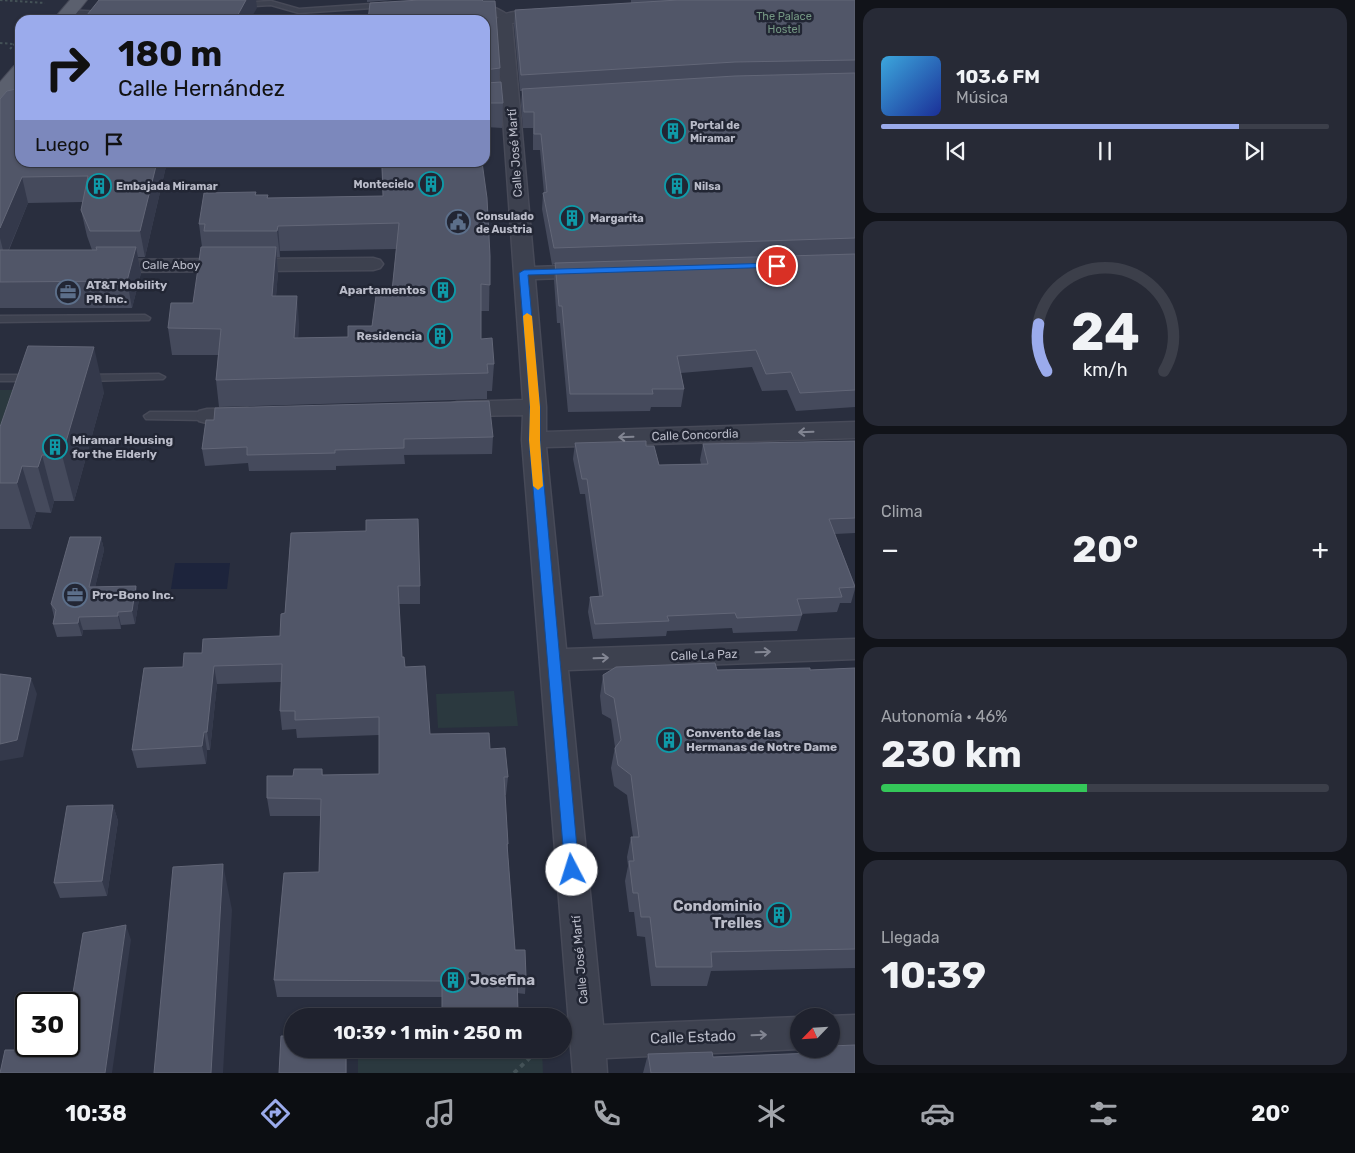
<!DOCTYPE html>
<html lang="es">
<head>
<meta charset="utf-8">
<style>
  :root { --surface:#1f222e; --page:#272a36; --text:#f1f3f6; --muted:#a1a4aa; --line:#3c3f4a; --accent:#9babec }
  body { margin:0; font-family:Rubik,sans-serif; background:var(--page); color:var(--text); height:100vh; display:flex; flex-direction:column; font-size:19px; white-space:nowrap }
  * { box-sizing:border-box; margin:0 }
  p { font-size:16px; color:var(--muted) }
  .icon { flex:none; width:28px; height:28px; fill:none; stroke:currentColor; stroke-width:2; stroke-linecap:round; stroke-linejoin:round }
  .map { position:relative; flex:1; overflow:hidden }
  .sheet { display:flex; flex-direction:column; gap:8px; padding:8px; background:#111319; width:500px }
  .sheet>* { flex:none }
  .top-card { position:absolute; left:15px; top:15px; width:475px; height:152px; border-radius:15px; box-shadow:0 1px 4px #0004,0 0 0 1px var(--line); background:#9babec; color:#111; overflow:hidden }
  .needle { width:32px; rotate:245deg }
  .buttons { position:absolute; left:790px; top:1008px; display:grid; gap:10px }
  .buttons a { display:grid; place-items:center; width:50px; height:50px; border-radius:50%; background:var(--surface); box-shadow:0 1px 4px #0004,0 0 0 1px var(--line); font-size:25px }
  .speed { position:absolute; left:15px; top:992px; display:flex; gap:10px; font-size:25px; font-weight:700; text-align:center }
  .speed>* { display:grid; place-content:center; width:65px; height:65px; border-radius:50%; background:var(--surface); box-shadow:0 1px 4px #0004,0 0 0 1px var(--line); line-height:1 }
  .speed .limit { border:2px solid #111; border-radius:8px; background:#fff; color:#111 }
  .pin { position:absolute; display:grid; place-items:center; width:42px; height:42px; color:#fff; margin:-21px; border:2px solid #fff; border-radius:50%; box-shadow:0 1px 5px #0007 }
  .me { position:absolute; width:55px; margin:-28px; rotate:355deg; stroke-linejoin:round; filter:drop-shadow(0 0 4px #0008) }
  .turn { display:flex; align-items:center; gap:18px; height:105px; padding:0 20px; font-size:22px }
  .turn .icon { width:65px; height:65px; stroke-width:2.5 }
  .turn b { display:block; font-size:35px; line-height:42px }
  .then { display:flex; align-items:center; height:48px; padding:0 20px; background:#0003; gap:10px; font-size:19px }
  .big { font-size:38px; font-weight:700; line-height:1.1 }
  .sheet .widget { flex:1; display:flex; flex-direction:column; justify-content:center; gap:8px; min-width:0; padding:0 18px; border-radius:15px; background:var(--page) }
  .sheet .dial { align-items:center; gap:0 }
  .dial svg { height:130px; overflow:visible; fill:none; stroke:var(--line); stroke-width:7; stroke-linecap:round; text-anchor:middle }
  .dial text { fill:var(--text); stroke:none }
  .song { display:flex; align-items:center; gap:15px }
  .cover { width:60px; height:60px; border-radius:8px; background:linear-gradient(135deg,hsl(200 70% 55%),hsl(230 70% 35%)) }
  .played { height:5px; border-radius:2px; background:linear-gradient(90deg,var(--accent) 80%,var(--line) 80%) }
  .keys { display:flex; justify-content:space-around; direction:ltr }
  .heat { display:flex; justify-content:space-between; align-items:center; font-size:28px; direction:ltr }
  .charge { height:8px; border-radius:4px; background:linear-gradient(90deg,#34c759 46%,var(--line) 0) }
  .trip { position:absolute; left:284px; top:1008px; width:288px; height:50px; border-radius:25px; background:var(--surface); box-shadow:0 1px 4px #0004,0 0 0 1px var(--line); font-weight:700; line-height:50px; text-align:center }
  .tab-bar { display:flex; height:80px; justify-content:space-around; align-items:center; background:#0c0e12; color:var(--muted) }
  .tab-bar .icon { width:35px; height:35px }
  .tab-bar .selected { color:var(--accent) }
  .tab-bar b { font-size:22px; color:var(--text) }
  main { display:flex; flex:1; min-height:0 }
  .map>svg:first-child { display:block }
</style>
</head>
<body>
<main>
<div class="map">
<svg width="855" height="1073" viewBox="0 0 855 1073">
  <rect width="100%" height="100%" fill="#292e3e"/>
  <g fill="#2b393f">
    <polygon points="0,390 15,390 0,437"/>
    <polygon points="514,691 518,726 438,728 436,694"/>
    <polygon points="431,1049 542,1049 543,1073 358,1073 358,1050"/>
  </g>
  <polygon fill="#1d243c" points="175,563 230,563 227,589 171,589"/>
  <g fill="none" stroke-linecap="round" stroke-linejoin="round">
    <defs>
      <g id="service">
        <path d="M457,0C476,0 498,6 513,19L506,21L478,7Z"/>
        <polygon points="271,1 299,9 386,3 390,5 386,7 299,13 271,5 240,7 236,5 240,3"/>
        <polygon points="66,10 103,12 107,14 103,16 69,14 65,12"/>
        <polygon points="145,315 150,318 149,320 0,322 0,316"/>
        <polygon points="159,374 165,377 163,379 85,381 79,378 85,375"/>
        <polygon points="0,375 32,375 38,378 32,381 0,381"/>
        <polygon points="150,412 207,412 213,416 207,420 146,419 144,416"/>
      </g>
      <g id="minor">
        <path d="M549,10L554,12L557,15L554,18L512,23L534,267L589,265L596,267L599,271L596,275L589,277L535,279L546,407V432L855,422V438L546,447L566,649L855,639V659L568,670L603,1025L799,1017V1049H801H799L606,1058L607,1073H573L522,440L523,415L457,416L449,414L446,409L449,404L457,402L523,400L496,20C504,9 536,11 549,10Z"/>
        <polygon points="373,258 380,260 383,264 380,268 373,270 105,272 98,270 95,266 98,262 105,260"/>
        <path d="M247,408L255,410L258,415L255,420C239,425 215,426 199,421L196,416L199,411L207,409Z"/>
        <polygon points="855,1015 855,1047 831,1048 831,1016 829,1016"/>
      </g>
      <g id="primary">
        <polygon points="70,0 87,0 71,20 53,20"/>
        <path d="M20,65C20,80 17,95 0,100V82L14,66Z"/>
      </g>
    </defs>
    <use href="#service" stroke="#474a58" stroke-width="3"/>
    <use href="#minor" stroke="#474a58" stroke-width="3"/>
    <use href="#primary" stroke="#474a58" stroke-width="2"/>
    <g stroke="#445257" stroke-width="2" stroke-dasharray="2.5 2.5" stroke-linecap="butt">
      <polyline points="0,0 45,3"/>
      <polyline points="0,43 14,44"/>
      <polyline points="10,49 20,38"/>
    </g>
    <polyline stroke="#445257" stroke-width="4" stroke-dasharray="4.5 4.5" stroke-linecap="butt" points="514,1073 539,1049"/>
    <use href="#service" fill="#3d414f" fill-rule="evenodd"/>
    <use href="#minor" fill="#3d414f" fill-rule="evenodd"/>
    <use href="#primary" fill="#5b606e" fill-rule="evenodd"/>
  </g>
  <g fill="#454a5c" fill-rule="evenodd">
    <polygon points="367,0 393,0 367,2"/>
    <polygon points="631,0 855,0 855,407 796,411 787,390 762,391 752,367 681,373 684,389 681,407 651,407 650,411 568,412 560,323 557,323 554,280 555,264 552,265 542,209 543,193 544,193 540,150 533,150 533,128 523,128 521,105 522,91 520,91 514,25 515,10 631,3"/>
    <polygon points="485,20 500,68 499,82 503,103 502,128 486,127 486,155 485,155"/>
    <path d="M16,89L20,162H167L145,257H138L141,273L132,308H0V99ZM83,202L81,210L87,236L92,250H9L28,203Z"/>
    <path d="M381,162H482L490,256L489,311H481V339L494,364L492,391H487V399L219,407L216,380L218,355H172L168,328L193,303L202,247L199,224L256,192V195H268V198L383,196ZM396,249L392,291L386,297L372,326L348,337L298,338L299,322L276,296L278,272L277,257H280V251Z"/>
    <polygon points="104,392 74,501 54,501 51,513 36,512 31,529 0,529 0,427"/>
    <polygon points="206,420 493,437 492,454 404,455 405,464 336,466 336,470 249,471 248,463 205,466 202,449"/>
    <polygon points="855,441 855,533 835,534 855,585 855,589 851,603 840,603 837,612 801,614 802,615 797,631 733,633 732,628 667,631 666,636 593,639 588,612 590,597 599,596 585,494 580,494 573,459 575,443 646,446 659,465 701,464 700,460 703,444"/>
    <polygon points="291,533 420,586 420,604 399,604 402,657 405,667 430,734 490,749 508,777 506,795 505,795 508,844 508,857 515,950 526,977 525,994 517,993 518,1016 442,1016 442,997 277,997 274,980 319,872 321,816 270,816 267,798 293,776 322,769 323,775 379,774 379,735 297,738 296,729 282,730 280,711 281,682 217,684 210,750 207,750 206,764 137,768 132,750 183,667 202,653 280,636 285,613"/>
    <polygon points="101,537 104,550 95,587 136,586 139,599 135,624 121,625 121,629 83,630 82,636 57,637 53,624 54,617 51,604"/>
    <polygon points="855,668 855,968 711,971 707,986 651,986 645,937 637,936 634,912 629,912 625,881 628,866 627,857 631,837 633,837 627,795 614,786 611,768 615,747 611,719 602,714 600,696 603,675 717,670 810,670"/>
    <polygon points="113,805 118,821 107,896 60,898 54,883"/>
    <polygon points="810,1049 831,1049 855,1073 643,1073 648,1054 713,1057 808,1054"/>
  </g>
  <g fill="#34394b">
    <polygon points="246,0 256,0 257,8 250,20 235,20"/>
    <polygon points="157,162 167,162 145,257 140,231"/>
    <polygon points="22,177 28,203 5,258 0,238 0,228"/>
    <polygon points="278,226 280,251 280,257 277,231"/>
    <polygon points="136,247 141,273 132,308 127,281"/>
    <polygon points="276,247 278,272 274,322 272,296"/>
    <polygon points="297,296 299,322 297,364 294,338"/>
    <polygon points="94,347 104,392 74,501 62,455"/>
    <polygon points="42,455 54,501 51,513 38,467"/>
    <polygon points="22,466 36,512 31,529 17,483"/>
    <polygon points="101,537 104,550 92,600 89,587"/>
    <polygon points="136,586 139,599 135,624 132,611"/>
    <polygon points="118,612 121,625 121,629 118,616"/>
    <polygon points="79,617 83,630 82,636 78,623"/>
    <polygon points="214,666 217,684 210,750 207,732"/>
    <polygon points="31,678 37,694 23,757 0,761 0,744"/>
    <polygon points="204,732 207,750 206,764 202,746"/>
    <polygon points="113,805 118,821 107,896 102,881"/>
    <polygon points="223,864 232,910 223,1073 211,1073"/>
    <polygon points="126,925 131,940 112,1073 105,1073"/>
    <rect x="346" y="1049" width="1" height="24"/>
  </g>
  <g fill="#515668" stroke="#626677">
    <polygon points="99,0 246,0 235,20 83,20"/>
    <polygon points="420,0 482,0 483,1 495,1 500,68 485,70 485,20 368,20 370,3"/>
    <polygon points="678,0 855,0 855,60 735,62 521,75 515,10"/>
    <polygon points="855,73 855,238 554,248 543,193 547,192 541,134 534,134 534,112 524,112 522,89 735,76"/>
    <polygon points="485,82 486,83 501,82 503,103 486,103 487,130 485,130"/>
    <polygon points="20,84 20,162 157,162 140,231 90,231 81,210 88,176 22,177 0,228 0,99 7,91 16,89"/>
    <polygon points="382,162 482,162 487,198 490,256 490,285 481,284 481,339 492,338 494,364 487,364 488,373 216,380 221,329 168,328 171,303 193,303 201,247 276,247 272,296 297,296 294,338 348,337 348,326 372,326 376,296 386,297 386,291 392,291 399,223 278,226 277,231 204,231 205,224 199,224 204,193 256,192 255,195 268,195 267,198 383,196"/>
    <polygon points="96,247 136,247 127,281 0,282 0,250 97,250"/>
    <polygon points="855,254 855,390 800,393 791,372 766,374 756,350 677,356 684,389 652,389 653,394 570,394 562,306 559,306 555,263"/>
    <polygon points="28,346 94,347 62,455 42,455 38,467 22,466 17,483 0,483 0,427"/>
    <polygon points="489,401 493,437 404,439 404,448 335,450 335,453 247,455 247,447 202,449 206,420 214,420 215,408"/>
    <polygon points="646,441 646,446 654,446 659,465 708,464 703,444 855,441 855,518 829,519 855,587 839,588 842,597 797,599 802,615 737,618 735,613 667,616 669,621 595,624 590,597 603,596 587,479 582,479 575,443"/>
    <polygon points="418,519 420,586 398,586 402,657 404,657 405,667 425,666 430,734 489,733 490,749 505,748 508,777 504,777 508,844 507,844 515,950 525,950 526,977 517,976 518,1011 442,1011 442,981 274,980 284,873 319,872 321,799 267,798 267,776 293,776 294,769 322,769 322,775 379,774 379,717 295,720 295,711 280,711 282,664 214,666 207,732 204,732 202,746 132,750 144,668 183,667 184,653 202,653 203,639 280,636 281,614 285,613 291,533 366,531 366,520"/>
    <polygon points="70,537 101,537 89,587 136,586 132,611 118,612 118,616 79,617 78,623 53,624 56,610 51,604"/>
    <polygon points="715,663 717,670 810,668 810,670 855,668 855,949 711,952 712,967 656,967 650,917 641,917 638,893 633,893 629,861 634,861 631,837 639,837 631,775 618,765 615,748 621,740 614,698 605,693 603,675 616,667"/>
    <polygon points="0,674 31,678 17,740 0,744"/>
    <polygon points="113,805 102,881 54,883 67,806"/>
    <polygon points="223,864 211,1073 154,1073 173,867"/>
    <polygon points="126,925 105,1073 0,1073 5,1050 29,1050 30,1046 69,1046 69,1004 52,1004 53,998 72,999 83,933"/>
    <polygon points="281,1036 292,1036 292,1049 346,1049 346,1073 279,1073"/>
    <polygon points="855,1045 855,1073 651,1073 648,1054 712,1052 713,1057 813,1053 812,1049 831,1049 831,1046"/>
  </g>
  <defs><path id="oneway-shaft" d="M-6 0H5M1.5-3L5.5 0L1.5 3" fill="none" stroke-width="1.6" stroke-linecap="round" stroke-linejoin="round" transform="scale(1.25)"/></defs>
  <g stroke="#828592">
    <use href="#oneway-shaft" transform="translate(806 432) rotate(178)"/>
    <use href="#oneway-shaft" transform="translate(626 437) rotate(178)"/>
    <use href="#oneway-shaft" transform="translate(763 652) rotate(-2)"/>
    <use href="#oneway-shaft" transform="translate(601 658) rotate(-2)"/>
    <use href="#oneway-shaft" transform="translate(759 1035) rotate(-2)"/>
  </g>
  <polygon fill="#1a73e8" stroke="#114b97" points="777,263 782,266 780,267 528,275 540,407 540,440 579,870 577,874 572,876 567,874 565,870 529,440 530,407 519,273 524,270"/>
  <polygon fill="#f59e0b" points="527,313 532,316 540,407 540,440 543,486 538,490 533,486 529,440 530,407 523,316"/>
  <defs>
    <symbol id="building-ring" viewBox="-11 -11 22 22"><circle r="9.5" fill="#222634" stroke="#0f9aa8" stroke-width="1.5"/><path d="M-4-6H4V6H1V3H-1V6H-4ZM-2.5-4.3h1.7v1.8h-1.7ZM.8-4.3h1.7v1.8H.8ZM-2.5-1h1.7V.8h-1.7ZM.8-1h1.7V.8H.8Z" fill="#0f9aa8"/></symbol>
    <symbol id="civic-ring" viewBox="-11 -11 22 22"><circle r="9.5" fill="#222634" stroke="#5c6f8a" stroke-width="1.5"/><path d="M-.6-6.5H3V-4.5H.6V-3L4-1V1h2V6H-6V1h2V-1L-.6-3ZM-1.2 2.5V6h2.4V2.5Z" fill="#5c6f8a"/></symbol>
    <symbol id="office-ring" viewBox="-11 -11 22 22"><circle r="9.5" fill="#222634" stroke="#5c6f8a" stroke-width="1.5"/><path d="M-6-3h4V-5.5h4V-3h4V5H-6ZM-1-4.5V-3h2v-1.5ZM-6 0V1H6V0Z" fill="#5c6f8a"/></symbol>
  </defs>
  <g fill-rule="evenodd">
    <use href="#building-ring" x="659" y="117" width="28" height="28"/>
    <use href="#building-ring" x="417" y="170" width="28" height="28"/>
    <use href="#building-ring" x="85" y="172" width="28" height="28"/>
    <use href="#building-ring" x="663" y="172" width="28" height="28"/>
    <use href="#building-ring" x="558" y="204" width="28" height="28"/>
    <use href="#civic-ring" x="444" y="208" width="28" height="28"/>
    <use href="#building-ring" x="429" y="276" width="28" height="28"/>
    <use href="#office-ring" x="54" y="278" width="28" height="28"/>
    <use href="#building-ring" x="426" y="322" width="28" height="28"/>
    <use href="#building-ring" x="41" y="433" width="28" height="28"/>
    <use href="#office-ring" x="61" y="581" width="28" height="28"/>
    <use href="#building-ring" x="655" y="726" width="28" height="28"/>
    <use href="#building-ring" x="765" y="901" width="28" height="28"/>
    <use href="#building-ring" x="439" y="966" width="28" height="28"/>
  </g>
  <g text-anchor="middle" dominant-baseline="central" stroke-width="5" stroke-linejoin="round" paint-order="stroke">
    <g font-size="11" fill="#749783" stroke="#222634">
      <text x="784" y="16">The Palace<tspan x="784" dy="13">Hostel</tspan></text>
    </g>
    <g font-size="11" font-weight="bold" fill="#babcc9" stroke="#222634" text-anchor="start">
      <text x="690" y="125">Portal de<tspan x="690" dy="13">Miramar</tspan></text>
      <text x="414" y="184" text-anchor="end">Montecielo</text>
      <text x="116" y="186">Embajada Miramar</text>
      <text x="694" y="186">Nilsa</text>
      <text x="476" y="216">Consulado<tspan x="476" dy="13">de Austria</tspan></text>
      <text x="590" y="218">Margarita</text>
    </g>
    <g font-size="12" fill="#babcc9" stroke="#222634">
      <text transform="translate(515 153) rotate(-94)">Calle José Martí</text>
      <text x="171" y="265">Calle Aboy</text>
      <text transform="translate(695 435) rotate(-2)">Calle Concordia</text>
      <text transform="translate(704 655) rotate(-2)">Calle La Paz</text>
      <text transform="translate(580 960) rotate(-95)">Calle José Martí</text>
    </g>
    <g font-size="12" font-weight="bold" fill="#babcc9" stroke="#222634" text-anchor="start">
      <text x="86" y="285">AT&amp;T Mobility<tspan x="86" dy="14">PR Inc.</tspan></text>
      <text x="426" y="290" text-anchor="end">Apartamentos</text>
      <text x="422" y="336" text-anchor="end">Residencia</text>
      <text x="72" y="440">Miramar Housing<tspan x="72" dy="14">for the Elderly</tspan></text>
      <text x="92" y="595">Pro-Bono Inc.</text>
      <text x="686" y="733">Convento de las<tspan x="686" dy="14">Hermanas de Notre Dame</tspan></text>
    </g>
    <g font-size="15" font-weight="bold" fill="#babcc9" stroke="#222634" text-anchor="end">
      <text x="762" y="906">Condominio<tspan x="762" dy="17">Trelles</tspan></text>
      <text x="470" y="980" text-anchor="start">Josefina</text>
    </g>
    <g font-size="15" fill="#babcc9" stroke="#222634">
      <text transform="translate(693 1037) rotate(-2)">Calle Estado</text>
    </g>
  </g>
</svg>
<div class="buttons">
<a><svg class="needle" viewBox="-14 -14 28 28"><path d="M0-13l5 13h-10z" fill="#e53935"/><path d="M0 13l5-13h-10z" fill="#a1a4aa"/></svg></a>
</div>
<div class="speed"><div class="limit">30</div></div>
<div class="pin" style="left:777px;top:266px;background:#d93025"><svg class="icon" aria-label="arrive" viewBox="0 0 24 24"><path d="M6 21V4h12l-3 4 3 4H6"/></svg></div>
<svg class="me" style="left:572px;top:870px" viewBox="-20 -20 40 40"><circle r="19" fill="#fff"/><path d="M0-13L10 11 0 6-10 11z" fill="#1a73e8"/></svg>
<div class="trip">10:39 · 1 min · 250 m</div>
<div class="top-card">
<div class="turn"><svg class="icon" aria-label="right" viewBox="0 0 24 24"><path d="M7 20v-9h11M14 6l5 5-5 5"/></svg><div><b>180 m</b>Calle Hernández</div></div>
<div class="then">Luego<svg class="icon" aria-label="arrive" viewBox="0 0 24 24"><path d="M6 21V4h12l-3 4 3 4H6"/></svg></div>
</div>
</div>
<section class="sheet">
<div class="widget">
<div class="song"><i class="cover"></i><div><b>103.6 FM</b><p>Música</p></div></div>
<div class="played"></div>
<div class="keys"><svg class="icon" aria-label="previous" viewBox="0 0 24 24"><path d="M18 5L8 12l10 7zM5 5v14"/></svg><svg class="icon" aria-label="pause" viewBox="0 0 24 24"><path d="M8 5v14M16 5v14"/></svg><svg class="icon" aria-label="next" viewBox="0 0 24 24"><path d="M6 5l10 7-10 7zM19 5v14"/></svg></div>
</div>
<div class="widget dial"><svg viewBox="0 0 100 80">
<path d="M14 69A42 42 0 1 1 86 69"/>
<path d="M14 69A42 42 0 0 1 9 40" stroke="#9babec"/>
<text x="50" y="56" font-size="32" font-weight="700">24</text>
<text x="50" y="72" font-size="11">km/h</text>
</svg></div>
<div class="widget"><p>Clima</p>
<div class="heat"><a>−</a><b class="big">20°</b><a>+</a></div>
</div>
<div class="widget"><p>Autonomía · 46%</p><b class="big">230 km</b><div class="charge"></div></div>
<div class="widget"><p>Llegada</p><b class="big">10:39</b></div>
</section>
</main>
<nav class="tab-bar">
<b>10:38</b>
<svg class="icon selected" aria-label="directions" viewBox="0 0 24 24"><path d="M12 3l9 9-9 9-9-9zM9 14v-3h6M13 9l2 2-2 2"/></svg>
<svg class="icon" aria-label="music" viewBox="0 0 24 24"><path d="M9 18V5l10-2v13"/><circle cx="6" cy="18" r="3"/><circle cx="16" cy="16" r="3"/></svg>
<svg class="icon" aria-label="phone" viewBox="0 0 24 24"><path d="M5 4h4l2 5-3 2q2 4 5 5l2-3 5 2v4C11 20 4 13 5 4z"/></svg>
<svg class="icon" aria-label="climate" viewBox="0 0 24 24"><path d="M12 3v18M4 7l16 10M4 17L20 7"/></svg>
<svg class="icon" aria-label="car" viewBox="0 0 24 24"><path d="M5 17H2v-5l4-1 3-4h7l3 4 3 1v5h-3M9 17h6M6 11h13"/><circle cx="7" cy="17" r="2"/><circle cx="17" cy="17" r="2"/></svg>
<svg class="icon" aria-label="filters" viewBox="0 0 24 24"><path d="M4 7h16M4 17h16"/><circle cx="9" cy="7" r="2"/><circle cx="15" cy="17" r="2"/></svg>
<b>20°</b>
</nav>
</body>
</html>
